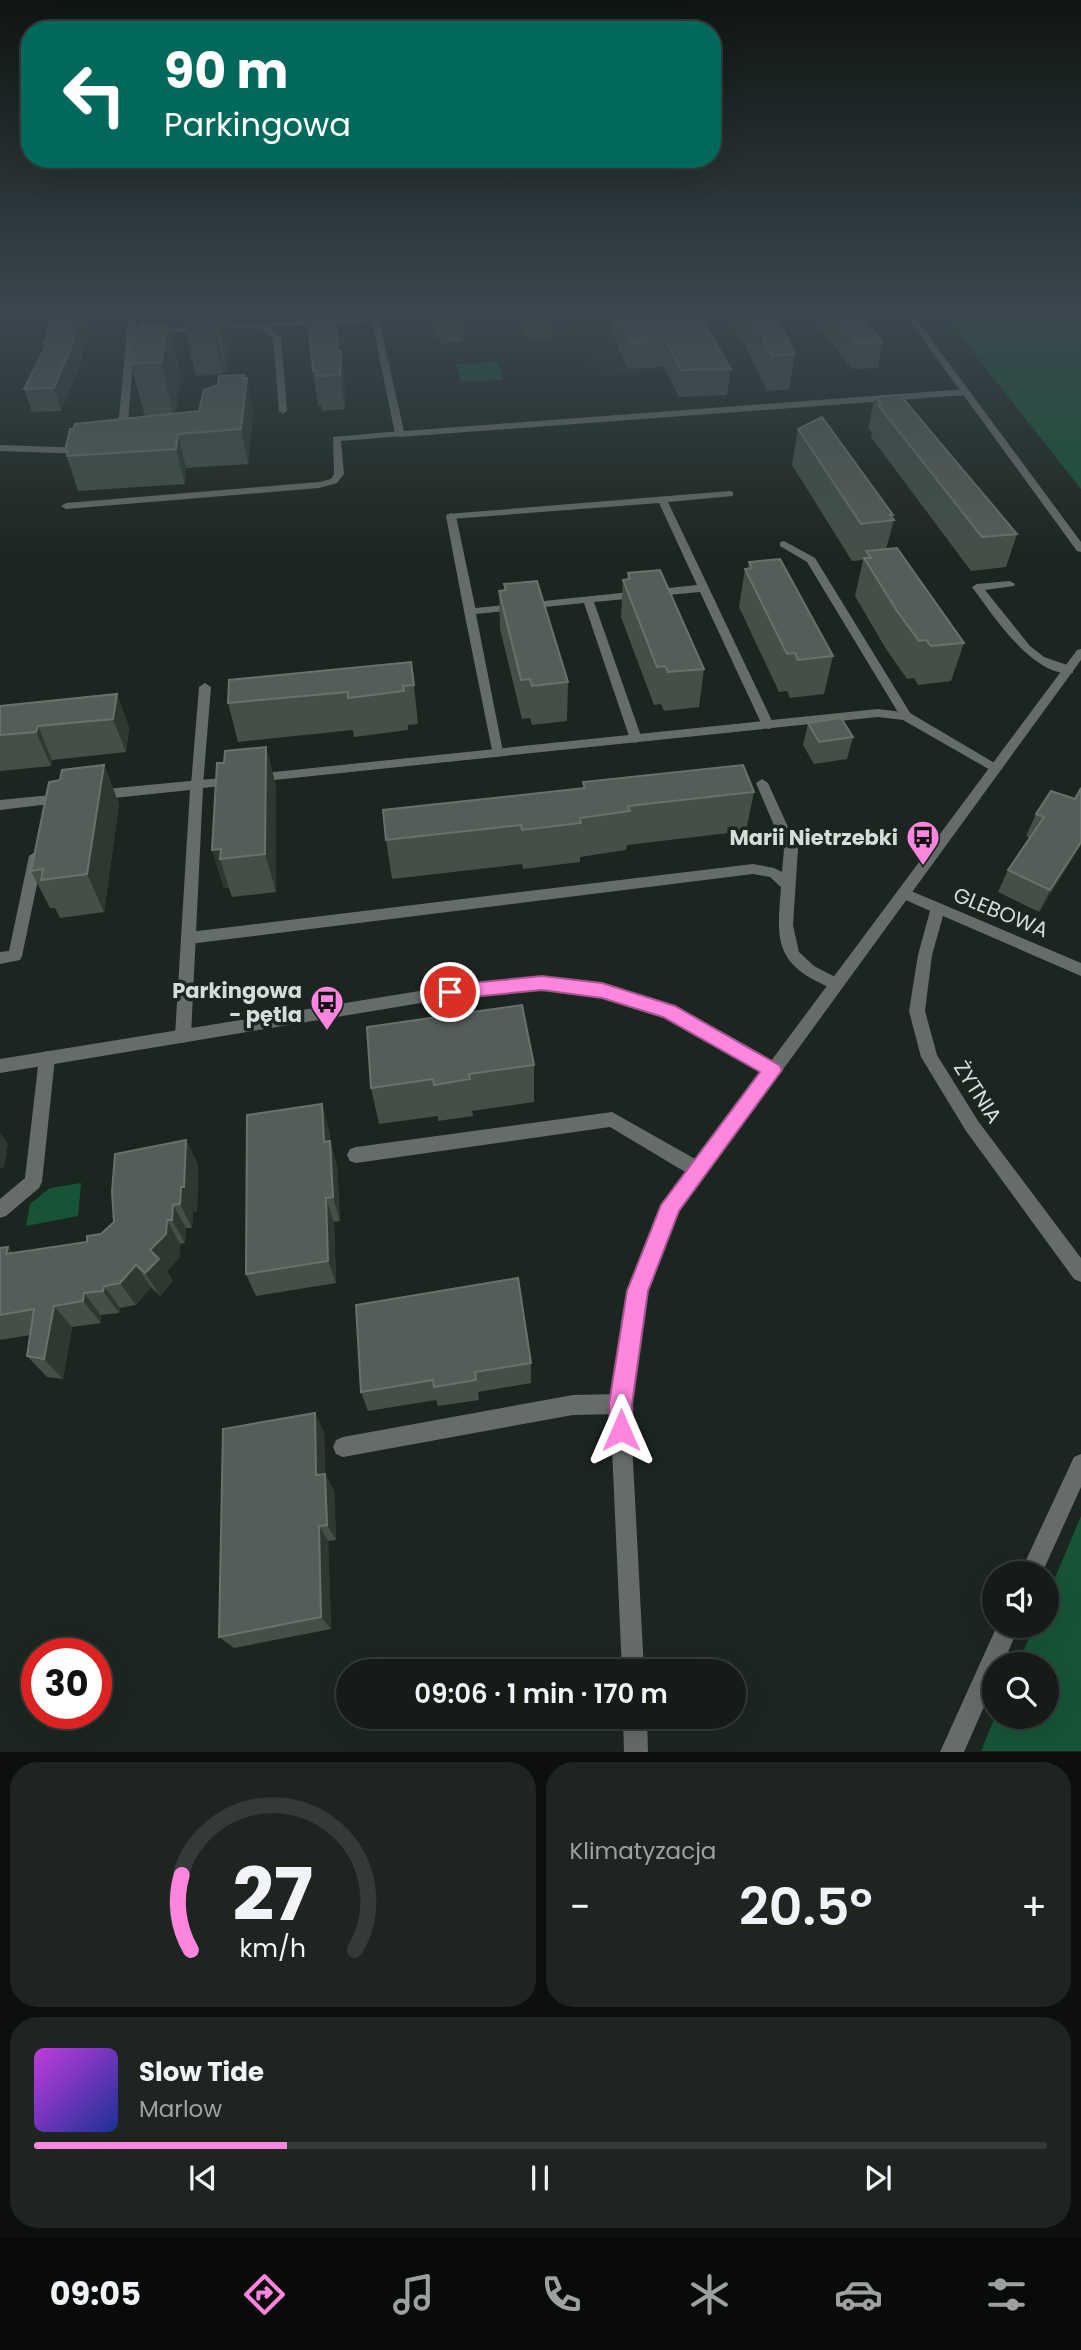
<!DOCTYPE html>
<html lang="pl">
<head>
<meta charset="utf-8">
<style>
  :root { --surface:#151c18; --page:#1e2521; --text:#f1f3f6; --muted:#9da1a2; --line:#343a37; --accent:#ff85de }
  body { margin:0; font-family:Poppins,sans-serif; background:var(--page); color:var(--text); height:100vh; display:flex; flex-direction:column; font-size:26px; white-space:nowrap }
  * { box-sizing:border-box; margin:0 }
  p { font-size:23px; color:var(--muted) }
  .icon { flex:none; width:38px; height:38px; fill:none; stroke:currentColor; stroke-width:2; stroke-linecap:round; stroke-linejoin:round }
  .map { position:relative; height:1752px; overflow:hidden }
  .sheet { display:flex; flex-direction:column; gap:10px; padding:10px; background:#0c0f0d; flex:1 }
  .sheet>* { flex:none }
  .hud { position:absolute; left:21px; top:21px; width:700px; height:147px; border-radius:28px; box-shadow:0 7px 28px #0002,0 0 0 2px var(--line); background:#00695c; color:#fff; overflow:hidden }
  .tools { position:absolute; left:982px; top:1561px; display:grid; gap:14px }
  .tools a { display:grid; place-items:center; width:77px; height:77px; border-radius:50%; background:var(--surface); box-shadow:0 7px 28px #0002,0 0 0 2px var(--line); font-size:35px }
  .speed { position:absolute; left:21px; top:1638px; display:flex; gap:14px; font-size:35px; font-weight:700; text-align:center }
  .speed>* { display:grid; place-content:center; width:91px; height:91px; border-radius:50%; background:var(--surface); box-shadow:0 7px 28px #0002,0 0 0 2px var(--line); line-height:1 }
  .speed .limit { border:10px solid #d22; background:#fff; color:#111 }
  .pin { position:absolute; display:grid; place-items:center; width:60px; height:60px; color:#fff; margin:-30px; border:4px solid #fff; border-radius:50%; box-shadow:0 2px 7px #0007 }
  .me { position:absolute; width:77px; margin:-38px; rotate:0deg; stroke-linejoin:round; filter:drop-shadow(0 0 5px #0008) }
  .turn { display:flex; align-items:center; gap:24px; height:147px; padding:0 28px; font-size:32px }
  .turn .icon { width:91px; height:91px; stroke-width:2.5 }
  .turn b { display:block; font-size:49px; line-height:60px }
  .big { font-size:52px; font-weight:600; line-height:1.1 }
  .sheet .tile { flex:1; display:flex; flex-direction:column; justify-content:center; gap:10px; min-width:0; padding:0 24px; border-radius:28px; background:var(--page) }
  .sheet .dial { align-items:center; gap:0 }
  .dial svg { height:182px; overflow:visible; fill:none; stroke:var(--line); stroke-width:7; stroke-linecap:round; text-anchor:middle }
  .dial text { fill:var(--text); stroke:none }
  .song { display:flex; align-items:center; gap:21px }
  .cover { width:84px; height:84px; border-radius:10px; background:linear-gradient(135deg,hsl(290 70% 55%),hsl(230 70% 35%)) }
  .played { height:7px; border-radius:4px; background:linear-gradient(90deg,var(--accent) 25%,var(--line) 25%) }
  .keys { display:flex; justify-content:space-around; direction:ltr }
  .heat { display:flex; justify-content:space-between; align-items:center; font-size:38px; direction:ltr }
  .sheet .tiles { flex:1; display:grid; gap:10px; grid-template-columns:1fr 1fr }
  .tile:last-child { grid-column:span 2 }
  .trip { position:absolute; left:336px; top:1659px; width:410px; height:70px; border-radius:35px; background:var(--surface); box-shadow:0 7px 28px #0002,0 0 0 2px var(--line); font-weight:600; line-height:70px; text-align:center }
  .menu { display:flex; height:112px; justify-content:space-around; align-items:center; background:#080b0a; color:var(--muted) }
  .menu .icon { width:49px; height:49px }
  .menu .selected { color:var(--accent) }
  .menu b { font-size:32px; color:var(--text) }
  .map>svg:first-child { display:block }
</style>
</head>
<body>
<div class="map">
<svg width="1081" height="1752" viewBox="0 0 1081 1752">
  <rect width="100%" height="100%" fill="#1c2620"/>
  <polygon fill="#203127" points="569,312 696,312 729,367 596,376"/>
  <g fill="#175436">
    <polygon points="941,312 1081,312 1081,489"/>
    <polygon points="498,362 503,380 461,382 456,364"/>
    <polygon points="81,1183 78,1216 26,1226 30,1204 50,1188"/>
    <polygon points="1081,1516 1081,1751 981,1751 995,1717 1046,1717 1046,1664 1018,1664 1034,1626 1046,1626 1047,1597"/>
  </g>
  <g fill="none" stroke-linecap="round" stroke-linejoin="round">
    <g fill="#666c68" fill-rule="evenodd">
      <polygon points="131,331 135,333 127,437 122,440 117,437 127,333"/>
      <polygon points="400,431 405,434 403,436 341,441 344,474 337,483 319,488 66,509 61,506 66,503 319,482 331,479 334,474 333,437"/>
      <polygon points="0,445 83,448 88,451 83,454 0,451"/>
      <polygon points="730,491 733,492 733,496 668,502 774,725 772,728 768,729 762,725 700,592 594,602 642,739 636,743 630,739 584,603 476,614 503,752 497,756 493,755 464,611 466,609 697,585 659,503 451,519 447,518 447,514"/>
      <polygon points="784,541 815,558 912,716 910,719 902,719 807,562 780,546 780,542"/>
      <path d="M1010,581L1015,584L1014,586L985,590L1030,646L1044,657L1073,667V673C1033,678 993,615 972,587L977,584Z"/>
      <polygon points="205,683 211,687 203,785 197,789 191,785 199,687"/>
      <path d="M762,779L768,783L798,849L793,925L799,952L814,966L841,980L844,984L841,988C832,991 825,985 816,981C772,958 778,931 781,887L770,877L753,874L189,944L184,942L182,938L184,934L189,932L753,864L774,868L782,872L784,849L756,783Z"/>
      <polygon points="36,851 43,856 22,956 20,960 0,964 0,952 9,951 29,856"/>
      <polygon points="47,1051 53,1053 55,1058 42,1182 39,1188 6,1216 0,1218 0,1199 25,1178 39,1058 41,1053"/>
      <polygon points="612,1112 704,1164 707,1170 704,1176 698,1178 692,1176 610,1127 356,1163 350,1161 347,1155 350,1149 356,1147"/>
      <polygon points="620,1394 627,1397 630,1404 627,1411 620,1414 573,1415 343,1457 336,1454 333,1447 336,1440 343,1437 573,1395"/>
    </g>
    <g fill="#666c68" fill-rule="evenodd">
      <polygon points="127,312 135,312 135,330 378,316 404,431 966,389 970,392 966,395 400,437 395,434 372,321 268,327 281,337 287,411 283,414 279,411 273,338 259,327 131,335 127,333"/>
      <polygon points="451,513 456,516 476,611 470,614 464,611 446,516"/>
      <polygon points="878,709 910,713 1003,768 997,772 992,771 903,720 878,717 255,782 249,778 255,774"/>
      <polygon points="232,777 237,778 238,781 237,784 203,788 191,1036 189,1041 183,1043 177,1041 175,1036 190,790 95,800 88,795 95,790"/>
      <polygon points="61,794 66,796 68,799 66,802 0,810 0,800"/>
      <polygon points="904,888 1081,963 1081,976 943,916 932,955 925,1011 937,1055 978,1121 1081,1258 1081,1282 1074,1279 966,1131 921,1057 909,1011 918,955 930,911 899,897 897,893 899,889"/>
      <polygon points="773,1063 779,1065 781,1070 779,1075 678,1210 647,1291 630,1404 644,1671 622,1671 610,1404 629,1291 665,1199 767,1065"/>
      <polygon points="1081,1454 1081,1487 1042,1573 1020,1573 1074,1457"/>
      <polygon points="997,1626 1019,1626 1003,1664 994,1664 994,1684 964,1752 940,1752"/>
      <polygon points="623,1717 647,1717 648,1752 624,1752"/>
    </g>
    <g fill="#666c68" fill-rule="evenodd">
      <polygon points="903,312 911,312 1081,542 1081,552 1077,551"/>
      <polygon points="1081,649 1081,660 779,1075 773,1077 767,1075 664,1016 602,996 542,989 475,994 0,1073 0,1059 475,982 542,977 602,984 674,1006 771,1061 1077,650"/>
    </g>
  </g>
  <g fill="#444f48">
    <polygon points="186,312 340,312 340,316 338,316 339,326 339,342 345,385 345,409 322,411 321,405 318,406 305,314 233,318 233,322 230,322 232,331 227,371 224,371 223,374 196,376 184,323"/>
    <polygon points="430,312 462,312 464,339 462,342 441,344 439,338 436,338"/>
    <polygon points="515,312 552,312 552,338 528,340 526,334 523,335"/>
    <polygon points="613,312 697,312 731,369 727,395 679,397 664,367 628,369 612,333"/>
    <polygon points="720,312 774,312 795,354 789,389 767,391 743,340 739,340 733,328 728,328"/>
    <polygon points="807,312 857,312 883,342 878,368 852,369"/>
    <polygon points="90,321 91,325 81,356 82,361 61,411 32,412 24,389 45,349 44,344 48,336 47,332"/>
    <polygon points="133,335 181,377 175,413 199,411 244,378 253,411 248,464 186,468 185,484 78,491 65,451 145,416 128,356"/>
    <polygon points="875,397 1017,534 1006,567 971,571 871,437 872,433 868,428"/>
    <polygon points="798,429 893,515 892,518 894,520 886,549 964,643 951,681 918,685 914,678 907,679 886,649 855,596 863,560 852,561 792,465"/>
    <polygon points="749,562 833,656 824,694 790,698 787,691 779,692 739,607 745,569 748,569"/>
    <polygon points="628,573 704,669 699,707 664,711 661,704 654,705 621,617 623,580 627,579"/>
    <polygon points="504,584 568,682 567,721 532,725 530,718 522,719 500,629 499,591 504,591"/>
    <polygon points="414,685 418,724 408,725 408,730 354,737 353,730 238,742 228,703"/>
    <polygon points="117,694 129,728 126,752 52,760 51,766 0,771 0,706"/>
    <polygon points="808,723 853,737 847,759 814,764 803,745"/>
    <polygon points="266,747 276,786 276,892 232,897 229,888 224,888 212,850 224,763"/>
    <polygon points="104,765 119,804 104,912 60,918 55,908 50,908 31,871 60,780"/>
    <polygon points="583,782 754,792 746,831 627,845 626,850 580,857 580,862 523,869 522,864 392,879 386,840 583,788"/>
    <polygon points="1075,799 1081,845 1039,912 998,892 1008,870 1030,838 1026,836 1036,814"/>
    <polygon points="534,1065 534,1102 472,1111 473,1116 438,1121 438,1116 379,1124 371,1088"/>
    <polygon points="329,1130 330,1141 337,1166 340,1221 334,1222 336,1283 256,1296 246,1274"/>
    <polygon points="186,1140 198,1165 197,1211 193,1212 192,1228 186,1228 185,1243 180,1244 180,1257 167,1271 173,1281 160,1296 151,1287 136,1305 120,1308 119,1313 101,1315 101,1323 72,1327 63,1379 47,1377 27,1356 30,1335 0,1340 0,1248 13,1253 87,1242 101,1234 114,1222"/>
    <polygon points="531,1363 531,1383 478,1392 479,1400 438,1406 436,1400 368,1411 361,1392"/>
    <polygon points="324,1432 325,1474 334,1491 336,1540 328,1541 331,1629 234,1648 219,1637"/>
  </g>
  <g fill="#2d3831">
    <polygon points="82,312 94,312 90,321 91,325 81,356 82,361 61,411 54,388"/>
    <polygon points="217,312 228,312 232,331 227,371 217,318"/>
    <polygon points="334,312 337,312 339,326 339,342 345,385 345,409 334,326"/>
    <polygon points="461,312 462,312 464,339 462,342"/>
    <polygon points="213,319 224,371 223,374 212,322"/>
    <polygon points="168,324 181,377 174,417 161,362"/>
    <polygon points="244,375 246,385 247,378 253,411 248,464 241,429"/>
    <polygon points="178,434 186,468 185,484 176,449"/>
    <polygon points="117,694 129,728 126,752 113,719"/>
    <polygon points="38,726 52,760 51,766 36,732"/>
    <polygon points="266,747 276,786 276,892 265,854"/>
    <polygon points="104,765 119,804 104,912 87,874"/>
    <polygon points="1081,842 1081,845 1039,912 1050,890"/>
    <polygon points="221,849 220,859 229,888 224,888 212,850"/>
    <polygon points="322,1104 329,1130 331,1167 324,1142"/>
    <polygon points="0,1133 8,1144 4,1167 0,1168"/>
    <polygon points="186,1140 198,1165 197,1211 193,1212 192,1228 180,1204"/>
    <polygon points="330,1141 337,1166 340,1221 333,1197"/>
    <polygon points="326,1198 334,1222 336,1283 328,1261"/>
    <polygon points="173,1205 186,1228 185,1243 172,1220"/>
    <polygon points="167,1220 180,1244 180,1257 167,1271 173,1281 160,1296 145,1273 150,1250"/>
    <polygon points="8,1247 27,1270 6,1254"/>
    <polygon points="136,1265 151,1287 136,1305 120,1283"/>
    <polygon points="104,1286 120,1308 119,1313 103,1291"/>
    <polygon points="84,1293 101,1315 101,1323 83,1301"/>
    <polygon points="54,1306 72,1327 63,1379 44,1359"/>
    <polygon points="315,1413 324,1432 325,1474 334,1491 336,1540 327,1525 316,1475"/>
    <polygon points="319,1526 328,1541 331,1629 321,1617"/>
  </g>
  <g fill="#545e58" stroke="#68726c" stroke-width="2">
    <polygon points="56,312 82,312 72,339 75,338 54,388 24,389 47,344 44,344 50,332 47,332 51,320"/>
    <polygon points="186,312 217,312 217,318 213,319 212,322 184,323"/>
    <polygon points="305,312 334,312 334,326 336,326 335,339 338,338 338,351 341,351 340,375 317,376 317,371 313,371 308,320 305,320"/>
    <polygon points="615,312 697,312 731,369 681,370 666,341 630,343"/>
    <polygon points="750,312 774,312 795,354 772,356"/>
    <polygon points="831,312 857,312 883,342 857,344"/>
    <polygon points="168,324 161,362 131,364 133,356 128,356 133,335 138,335 140,326"/>
    <polygon points="244,375 243,378 247,378 241,429 178,434 176,449 67,456 68,451 65,451 70,429 73,429 75,424 199,411 204,390 218,385 219,376"/>
    <polygon points="900,395 1017,534 982,537 878,405 882,405 875,397"/>
    <polygon points="822,417 893,515 890,515 894,520 861,524 798,429"/>
    <polygon points="897,548 964,643 931,646 926,640 919,641 897,611 864,558 871,558 866,551"/>
    <polygon points="780,559 833,656 798,660 795,653 787,654 745,569 752,568 749,562"/>
    <polygon points="660,570 704,669 668,672 665,666 657,667 623,580 630,579 628,573"/>
    <polygon points="537,581 568,682 532,686 530,679 521,680 499,591 506,590 504,584"/>
    <polygon points="411,662 414,685 403,686 404,691 348,698 348,692 228,703 229,680"/>
    <polygon points="117,694 113,719 38,726 36,732 0,735 0,706"/>
    <polygon points="841,718 853,737 819,742 808,723"/>
    <polygon points="266,747 265,854 220,859 221,849 212,850 217,763 224,763 225,751"/>
    <polygon points="104,765 87,874 41,880 43,869 31,871 49,782 60,780 62,770"/>
    <polygon points="743,765 754,792 628,806 630,811 580,818 581,823 522,830 521,825 386,840 383,810 585,788 583,782"/>
    <polygon points="1081,788 1081,842 1050,890 1008,870 1044,817 1036,814 1051,791 1075,799"/>
    <polygon points="522,1005 534,1065 469,1074 470,1079 434,1085 433,1079 371,1088 367,1027"/>
    <polygon points="322,1104 324,1142 330,1141 333,1197 326,1198 328,1261 246,1274 247,1115"/>
    <polygon points="186,1140 184,1187 181,1187 180,1204 173,1205 172,1220 167,1220 166,1234 150,1250 159,1259 145,1273 136,1265 120,1283 104,1286 103,1291 84,1293 83,1301 54,1306 44,1359 27,1356 34,1309 0,1315 0,1248 8,1247 6,1254 87,1242 87,1236 101,1234 114,1222 112,1192 115,1154"/>
    <polygon points="518,1278 531,1363 475,1372 476,1380 434,1387 433,1380 361,1392 356,1305"/>
    <polygon points="315,1413 316,1475 325,1474 327,1525 319,1526 321,1617 219,1637 223,1429"/>
  </g>
  <linearGradient id="sky" x2="0" y2="1"><stop stop-color="#0f1512"/><stop offset="0.56" stop-color="#3a474e"/><stop offset="1" stop-color="#3a474e" stop-opacity="0"/></linearGradient>
  <rect width="1081" height="557" fill="url(#sky)"/>
  <polygon fill="#ff85de" stroke="#a65690" stroke-width="2" points="542,976 602,983 675,1006 779,1065 782,1070 679,1211 648,1291 632,1404 633,1430 630,1438 621,1441 613,1438 610,1430 609,1404 627,1291 661,1205 760,1072 663,1017 602,998 542,990 450,999 444,997 441,992 444,987 450,985"/>
  <defs>
    <symbol id="bus-pin" viewBox="-11 -11 22 30"><path d="M0 17L-7.5 6A9.5 9.5 0 1 1 7.5 6Z" fill="#ff85de" stroke="#1c2620"/><path d="M-5-6H5V4H4V6H2V4H-2V6H-4V4H-5ZM-3.5-4V0h7V-4ZM-3.5 1.2v1.5H-2V1.2ZM2 1.2v1.5H3.5V1.2Z" fill="#111"/></symbol>
  </defs>
  <g fill-rule="evenodd">
    <use href="#bus-pin" x="904" y="818" width="38" height="52"/>
    <use href="#bus-pin" x="308" y="983" width="38" height="52"/>
  </g>
  <g text-anchor="middle" dominant-baseline="central" stroke-width="7" stroke-linejoin="round" paint-order="stroke">
    <g font-size="21" font-weight="bold" fill="#d6ddd9" stroke="#1c2620" text-anchor="end">
      <text x="898" y="837">Marii Nietrzebki</text>
      <text x="302" y="990">Parkingowa<tspan x="302" dy="24">- pętla</tspan></text>
    </g>
    <g font-size="21" fill="#d6ddd9" stroke="#1c2620">
      <text transform="translate(1001 912) rotate(22)">GLEBOWA</text>
      <text transform="translate(978 1092) rotate(57)">ŻYTNIA</text>
    </g>
  </g>
</svg>
<div class="tools">
<a><svg class="icon" aria-label="sound" viewBox="0 0 24 24"><path d="M4 9h4l5-4v14l-5-4H4zM17 9q2 3 0 6"/></svg></a>
<a><svg class="icon" aria-label="search" viewBox="0 0 24 24"><circle cx="10" cy="10" r="6"/><path d="M15 15l6 6"/></svg></a>
</div>
<div class="speed"><div class="limit">30</div></div>
<div class="pin" style="left:450px;top:992px;background:#d93025"><svg class="icon" aria-label="arrive" viewBox="0 0 24 24"><path d="M6 21V4h12l-3 4 3 4H6"/></svg></div>
<svg class="me" style="left:621px;top:1430px" viewBox="-20 -20 40 40"><path d="M0-17L14 15 0 8-14 15z" fill="#ff85de" stroke="#fff" stroke-width="4"/></svg>
<div class="trip">09:06 · 1 min · 170 m</div>
<div class="hud">
<div class="turn"><svg class="icon" aria-label="left" viewBox="0 0 24 24"><path d="M17 20v-9H6M10 6l-5 5 5 5"/></svg><div><b>90 m</b>Parkingowa</div></div>
</div>
</div>
<section class="sheet">
<div class="tiles">
<div class="tile dial"><svg viewBox="0 0 100 80">
<path d="M14 69A42 42 0 1 1 86 69"/>
<path d="M14 69A42 42 0 0 1 10 36" stroke="#ff85de"/>
<text x="50" y="56" font-size="32" font-weight="700">27</text>
<text x="50" y="72" font-size="11">km/h</text>
</svg></div>
<div class="tile"><p>Klimatyzacja</p>
<div class="heat"><a>−</a><b class="big">20.5°</b><a>+</a></div>
</div>
<div class="tile">
<div class="song"><i class="cover"></i><div><b>Slow Tide</b><p>Marlow</p></div></div>
<div class="played"></div>
<div class="keys"><svg class="icon" aria-label="previous" viewBox="0 0 24 24"><path d="M18 5L8 12l10 7zM5 5v14"/></svg><svg class="icon" aria-label="pause" viewBox="0 0 24 24"><path d="M8 5v14M16 5v14"/></svg><svg class="icon" aria-label="next" viewBox="0 0 24 24"><path d="M6 5l10 7-10 7zM19 5v14"/></svg></div>
</div>
</div>
</section>
<nav class="menu">
<b>09:05</b>
<svg class="icon selected" aria-label="directions" viewBox="0 0 24 24"><path d="M12 3l9 9-9 9-9-9zM9 14v-3h6M13 9l2 2-2 2"/></svg>
<svg class="icon" aria-label="music" viewBox="0 0 24 24"><path d="M9 18V5l10-2v13"/><circle cx="6" cy="18" r="3"/><circle cx="16" cy="16" r="3"/></svg>
<svg class="icon" aria-label="phone" viewBox="0 0 24 24"><path d="M5 4h4l2 5-3 2q2 4 5 5l2-3 5 2v4C11 20 4 13 5 4z"/></svg>
<svg class="icon" aria-label="climate" viewBox="0 0 24 24"><path d="M12 3v18M4 7l16 10M4 17L20 7"/></svg>
<svg class="icon" aria-label="car" viewBox="0 0 24 24"><path d="M5 17H2v-5l4-1 3-4h7l3 4 3 1v5h-3M9 17h6M6 11h13"/><circle cx="7" cy="17" r="2"/><circle cx="17" cy="17" r="2"/></svg>
<svg class="icon" aria-label="filters" viewBox="0 0 24 24"><path d="M4 7h16M4 17h16"/><circle cx="9" cy="7" r="2"/><circle cx="15" cy="17" r="2"/></svg>
</nav>
</body>
</html>
